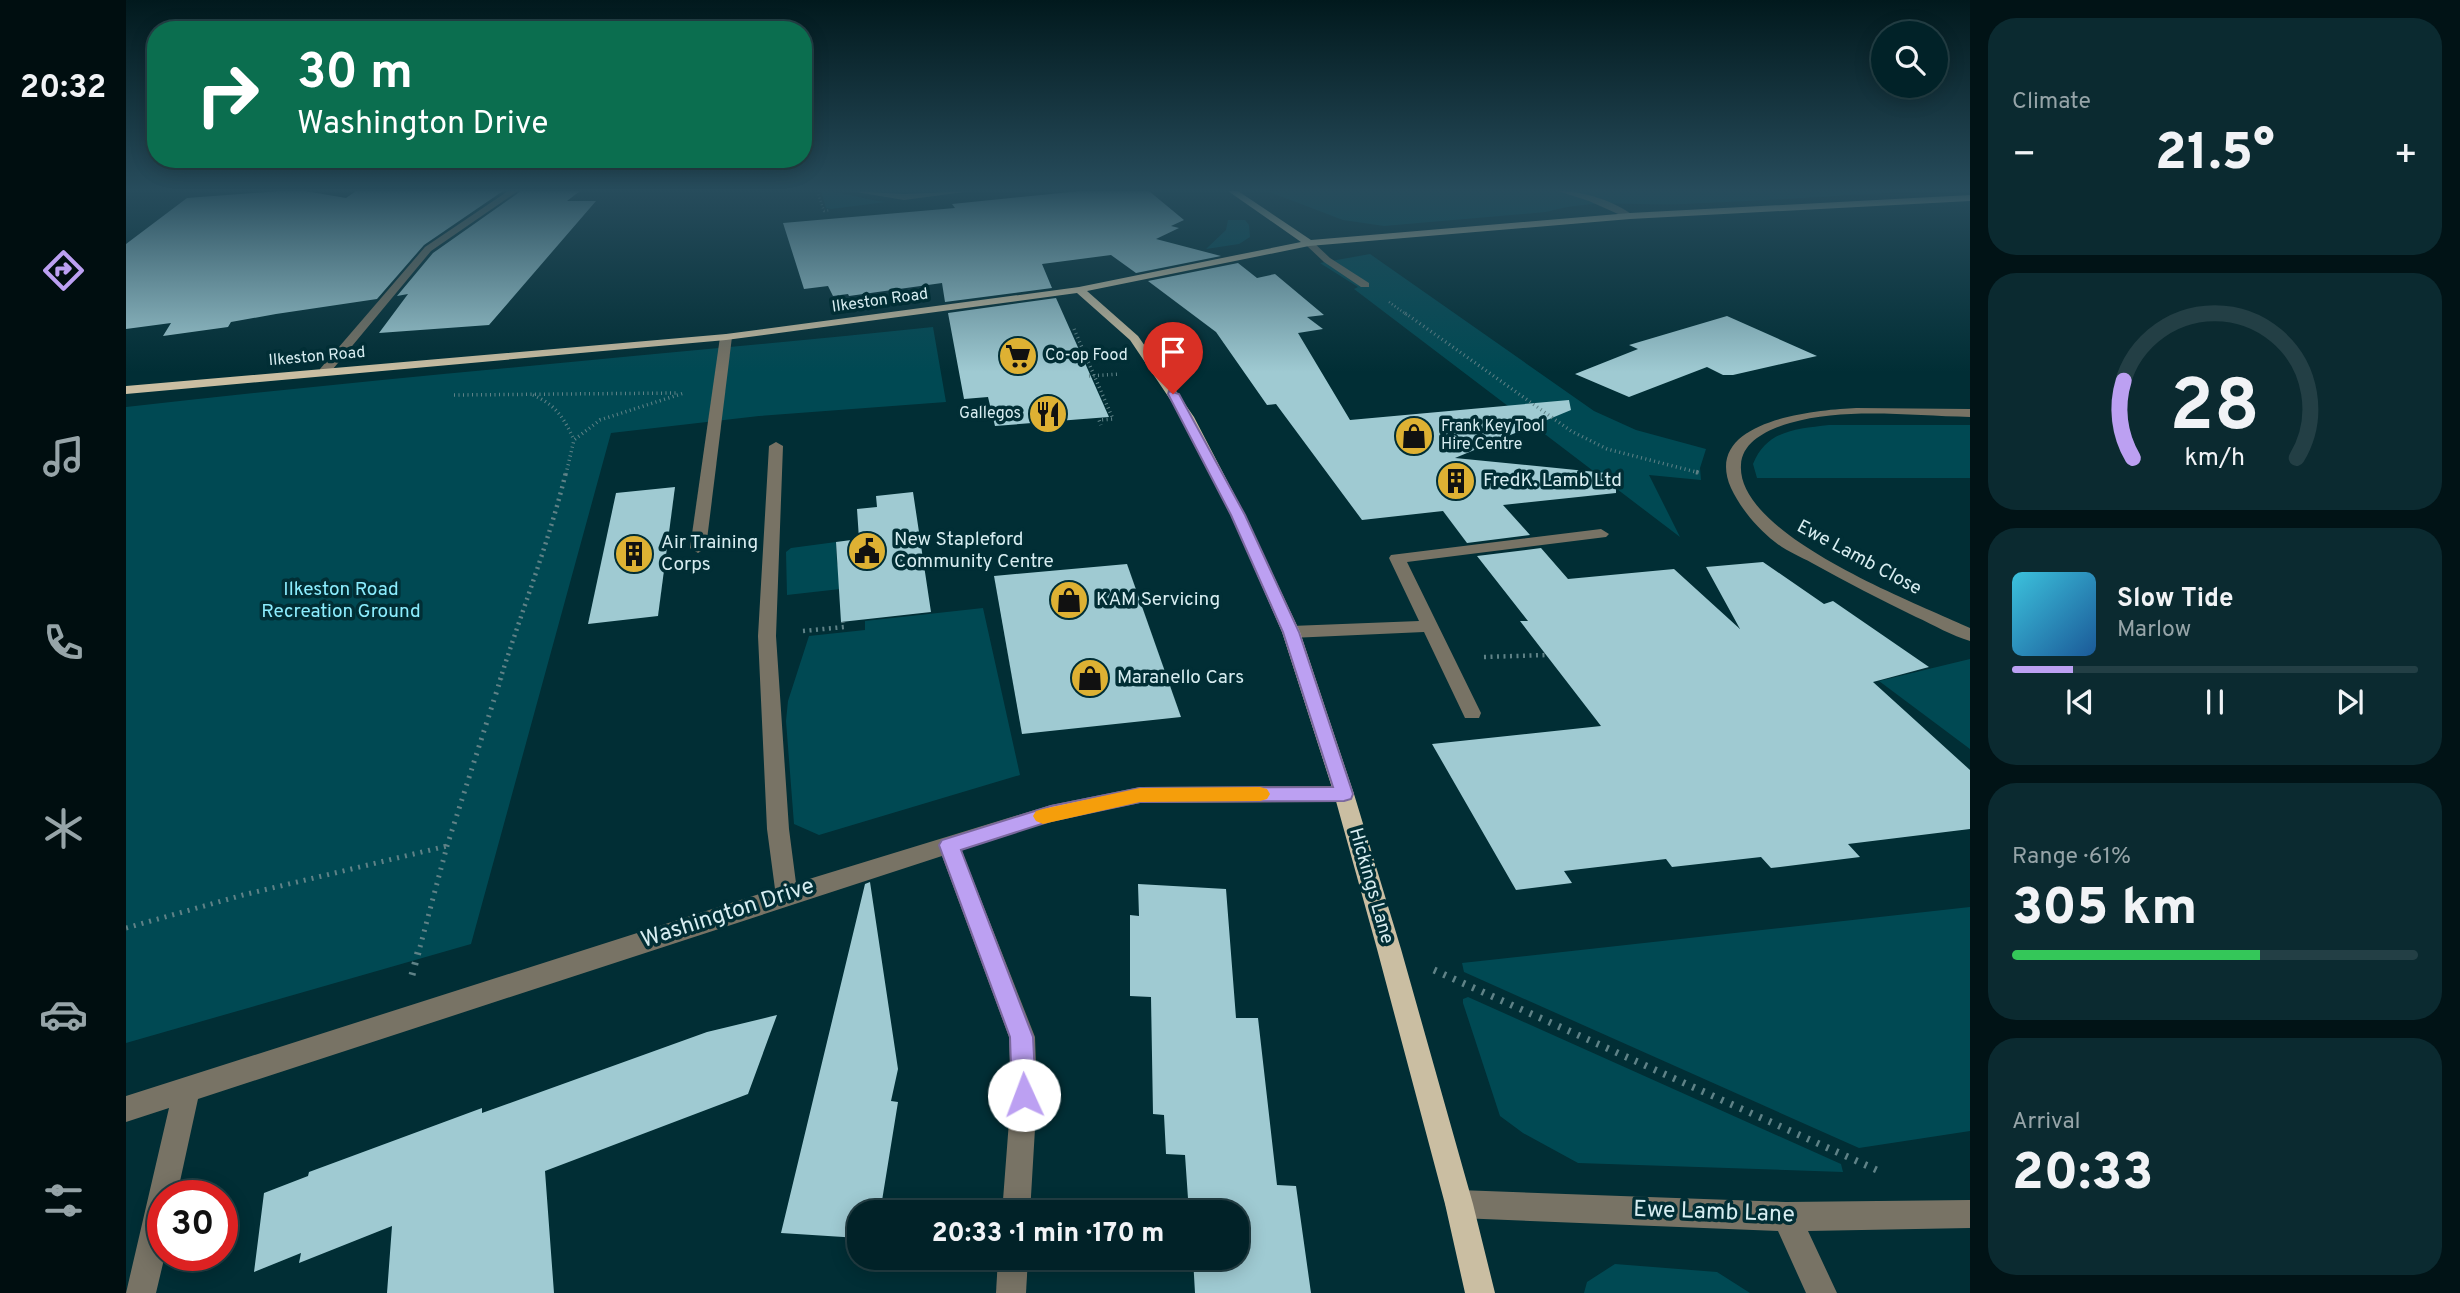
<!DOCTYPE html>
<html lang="en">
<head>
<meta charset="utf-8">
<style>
  :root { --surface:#012228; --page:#0b2a30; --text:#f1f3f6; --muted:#96a4a8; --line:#233f45; --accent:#bca0f2 }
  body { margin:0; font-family:Overpass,sans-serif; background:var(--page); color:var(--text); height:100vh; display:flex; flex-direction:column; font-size:26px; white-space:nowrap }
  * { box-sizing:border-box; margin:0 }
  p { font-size:23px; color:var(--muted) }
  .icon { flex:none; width:38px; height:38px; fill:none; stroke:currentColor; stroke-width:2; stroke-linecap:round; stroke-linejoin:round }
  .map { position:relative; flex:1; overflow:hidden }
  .drawer { display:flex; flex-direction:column; gap:18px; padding:18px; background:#011316; width:490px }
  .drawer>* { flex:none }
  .guide { position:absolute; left:21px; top:21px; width:665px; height:147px; border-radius:28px; box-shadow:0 4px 18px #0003,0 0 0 2px var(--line); background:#0b6e4f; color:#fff; overflow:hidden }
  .controls { position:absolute; left:1745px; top:21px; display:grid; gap:14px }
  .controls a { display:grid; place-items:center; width:77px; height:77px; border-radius:50%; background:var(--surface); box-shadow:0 4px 18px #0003,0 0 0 2px var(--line); font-size:35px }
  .speed { position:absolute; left:21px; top:1180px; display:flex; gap:14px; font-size:35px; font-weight:700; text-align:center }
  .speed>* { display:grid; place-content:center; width:91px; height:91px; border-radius:50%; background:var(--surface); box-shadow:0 4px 18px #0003,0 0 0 2px var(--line); line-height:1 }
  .speed .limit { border:10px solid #d22; background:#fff; color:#111 }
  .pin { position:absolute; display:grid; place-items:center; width:60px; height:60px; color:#fff; margin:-72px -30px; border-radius:50% 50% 50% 0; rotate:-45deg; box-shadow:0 0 7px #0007 }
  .pin .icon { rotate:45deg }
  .me { position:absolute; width:77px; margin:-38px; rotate:358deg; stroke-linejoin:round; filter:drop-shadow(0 0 5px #0008) }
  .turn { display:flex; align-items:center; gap:24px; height:147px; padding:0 35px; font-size:32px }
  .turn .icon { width:91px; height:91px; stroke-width:2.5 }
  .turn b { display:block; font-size:49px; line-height:60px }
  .big { font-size:52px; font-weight:800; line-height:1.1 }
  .drawer .widget { flex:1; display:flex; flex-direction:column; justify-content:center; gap:10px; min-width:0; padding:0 24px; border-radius:28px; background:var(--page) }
  .drawer .dial { align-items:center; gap:0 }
  .dial svg { height:182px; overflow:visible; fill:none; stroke:var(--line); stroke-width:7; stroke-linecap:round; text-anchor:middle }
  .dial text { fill:var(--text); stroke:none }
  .song { display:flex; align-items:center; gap:21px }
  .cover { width:84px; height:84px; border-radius:10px; background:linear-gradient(135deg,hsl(190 70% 55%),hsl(210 70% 35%)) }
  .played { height:7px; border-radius:4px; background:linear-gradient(90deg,var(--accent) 15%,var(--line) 15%) }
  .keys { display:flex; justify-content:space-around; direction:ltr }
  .heat { display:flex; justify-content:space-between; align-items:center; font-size:38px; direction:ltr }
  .charge { height:10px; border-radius:5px; background:linear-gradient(90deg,#34c759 61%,var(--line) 0) }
  .trip { position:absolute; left:721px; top:1200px; width:402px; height:70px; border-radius:28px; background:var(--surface); box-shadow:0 4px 18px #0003,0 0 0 2px var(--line); font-weight:800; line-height:70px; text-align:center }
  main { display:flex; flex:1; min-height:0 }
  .tabs { display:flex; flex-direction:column; width:126px; justify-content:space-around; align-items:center; background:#000e10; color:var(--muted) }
  .tabs .icon { width:49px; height:49px }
  .tabs .selected { color:var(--accent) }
  .tabs b { font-size:32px; color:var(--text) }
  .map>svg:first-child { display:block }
</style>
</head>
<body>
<main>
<nav class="tabs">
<b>20:32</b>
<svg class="icon selected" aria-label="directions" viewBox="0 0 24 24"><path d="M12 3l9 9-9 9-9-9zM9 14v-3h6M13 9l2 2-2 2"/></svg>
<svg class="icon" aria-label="music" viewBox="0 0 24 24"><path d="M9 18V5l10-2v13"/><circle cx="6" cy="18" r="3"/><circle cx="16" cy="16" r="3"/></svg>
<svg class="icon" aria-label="phone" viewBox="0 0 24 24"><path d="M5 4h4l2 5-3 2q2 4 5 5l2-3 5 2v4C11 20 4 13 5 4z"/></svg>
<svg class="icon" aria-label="climate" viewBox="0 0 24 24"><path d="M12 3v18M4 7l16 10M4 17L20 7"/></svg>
<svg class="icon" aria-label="car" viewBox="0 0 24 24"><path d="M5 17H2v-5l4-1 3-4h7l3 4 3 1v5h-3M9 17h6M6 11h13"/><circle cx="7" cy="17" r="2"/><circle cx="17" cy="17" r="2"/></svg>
<svg class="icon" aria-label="filters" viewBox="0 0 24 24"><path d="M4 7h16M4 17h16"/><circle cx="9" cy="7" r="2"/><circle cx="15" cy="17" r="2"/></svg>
</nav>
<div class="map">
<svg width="1844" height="1293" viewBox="0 0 1844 1293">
  <rect width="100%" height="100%" fill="#012e35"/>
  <g fill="#004953">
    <path d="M695,191C716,191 739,200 760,202L705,209L700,208Z"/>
    <path d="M1141,191H1797C1717,195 1638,201 1558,204C1508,206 1469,198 1420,212L1258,226L1217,220Z"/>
    <polygon points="1102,220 1119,220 1123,225 1124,237 1113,244 1080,249 1100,230"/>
    <polygon points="1244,254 1468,411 1510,430 1580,449 1574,468 1575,480 1523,475 1554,537 1228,289 1232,287 1194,263"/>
    <path d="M807,327L820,402L633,416L485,433L345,944L0,1043V407C269,376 538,355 807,327Z"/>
    <path d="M1703,425H1844V478H1631L1627,464C1641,430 1670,429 1703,425Z"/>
    <polygon points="710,542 711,564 732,587 661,595 660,552 665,548"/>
    <polygon points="857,608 894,775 693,835 668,824 660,721 662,701 683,636 739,630 739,621"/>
    <polygon points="1844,659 1844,749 1753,681"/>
    <polygon points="1844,907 1844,1131 1733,1148 1338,972 1336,963"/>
    <polygon points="1342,997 1715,1164 1717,1172 1452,1163 1397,1133 1374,1116 1337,1003 1337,999"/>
    <polygon points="1489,1264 1591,1272 1624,1293 1458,1293 1461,1282"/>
  </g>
  <g fill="#9fcad2">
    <polygon points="155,191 179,191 220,198 230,191 377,191 298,245 251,299 150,314 105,322 102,327 37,336 45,323 0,329 0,244 61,198"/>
    <polygon points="395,191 454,191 441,201 470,201 363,325 253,333 282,294 271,296 307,253"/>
    <polygon points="955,191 1023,191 1058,220 1045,226 1053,228 1030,239 1095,256 1010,273 985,255 916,264 926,288 819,302 816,283 723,296 722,294 707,296 702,286 678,289 657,223 829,208 826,204"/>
    <polygon points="1112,263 1131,278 1149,274 1198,315 1181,317 1197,329 1172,333 1224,420 1443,400 1445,410 1329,458 1490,474 1490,493 1377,505 1404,535 1341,543 1317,511 1236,520 1150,404 1141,405 1090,332 1022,281"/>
    <polygon points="930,298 983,417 869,426 862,397 838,399 822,313"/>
    <polygon points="1601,316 1691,356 1607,375 1597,375 1581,367 1503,397 1449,374 1512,349 1503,345"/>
    <polygon points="549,487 532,616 462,624 490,493"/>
    <polygon points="787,492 805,612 715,622 710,542 733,539 731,509 751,507 750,496"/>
    <polygon points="1415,548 1442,579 1548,569 1614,629 1580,567 1637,562 1698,604 1707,601 1803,667 1747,682 1844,770 1844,829 1722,844 1734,857 1645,868 1635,857 1546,867 1540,859 1438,871 1446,883 1390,890 1306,744 1475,726 1394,621 1402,621 1351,556"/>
    <polygon points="1001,564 1055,717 896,734 868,576"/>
    <polygon points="744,882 772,1069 765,1101 772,1102 754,1213 733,1213 733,1238 655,1233 739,884"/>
    <polygon points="1012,884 1100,889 1110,1018 1132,1018 1151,1185 1170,1186 1185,1293 1069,1293 1067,1258 1111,1258 1111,1213 1063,1213 1059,1155 1040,1154 1038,1115 1027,1114 1025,997 1004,996 1004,915 1013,916"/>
    <polygon points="651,1015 622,1094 419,1171 428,1293 261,1293 266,1226 173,1263 175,1253 128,1272 138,1193 182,1176 183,1172 356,1108 356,1113 581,1032"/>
  </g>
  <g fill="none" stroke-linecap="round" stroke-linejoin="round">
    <g stroke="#5f8287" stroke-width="2.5" stroke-dasharray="1 2.5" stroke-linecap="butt">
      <polyline points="691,191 698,211 704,210"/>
      <polyline points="1263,302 1281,315"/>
    </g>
    <g stroke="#5f8287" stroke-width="3.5" stroke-dasharray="1 3.5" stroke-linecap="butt">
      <polyline points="1279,313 1445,431 1481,449 1574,473"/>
      <polyline points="948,329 987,419 973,420 975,425"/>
      <polyline points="963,376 994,374"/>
      <polyline points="328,395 551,393"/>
      <path d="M407,395C430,405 438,418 448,440"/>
      <polyline points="440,474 448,440 474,420 558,393"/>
    </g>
    <g stroke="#5f8287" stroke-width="4.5" stroke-dasharray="2 4.5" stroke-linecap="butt">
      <polyline points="1570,472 1574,473"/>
      <polyline points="677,631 718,627 717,622"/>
      <polyline points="1358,657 1421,655"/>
      <path d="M374,680C396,610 423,542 440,472"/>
    </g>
    <g stroke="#5f8287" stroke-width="5" stroke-dasharray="2 6" stroke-linecap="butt">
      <polyline points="0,928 117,895 321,846"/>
      <polyline points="294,947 321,846 375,678"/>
    </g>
    <g stroke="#5f8287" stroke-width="7" stroke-dasharray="2.5 8" stroke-linecap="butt">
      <polyline points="1308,970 1753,1171"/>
      <polyline points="286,975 294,945"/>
    </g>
    <g fill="#787365" fill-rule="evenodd">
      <polygon points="382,191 392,191 305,251 202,375 194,375 194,369 299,247"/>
      <polygon points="724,191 778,194 846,191 778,200"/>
      <path d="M1432,191C1458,191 1488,201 1508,216L1501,218L1463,201Z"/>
      <polygon points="1180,241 1186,241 1204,258 1243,283 1243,287 1235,287 1198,262 1180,245"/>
      <polygon points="600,334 606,337 580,548 572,553 564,548 594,337"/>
      <path d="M1730,408L1844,409V417C1785,416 1721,407 1664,423C1643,429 1616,441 1615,465C1610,535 1790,603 1844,628V641C1826,636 1808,625 1790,617C1755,600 1720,582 1686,563C1673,556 1660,551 1649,542C1631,528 1615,509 1605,488C1575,420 1689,410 1730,408Z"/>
      <polygon points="650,442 657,446 650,636 663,829 670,883 925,805 1014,787 1218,786 1225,788 1228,794 1225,800 1218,802 1014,803 925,821 835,849 909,1037 911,1095 904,1213 876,1213 885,1095 883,1037 816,856 72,1099 51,1195 37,1195 39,1255 30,1293 0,1293 43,1108 0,1122 0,1096 649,889 641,829 632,636 643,446"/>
      <polygon points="1475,529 1483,534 1480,537 1281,562 1355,713 1353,718 1339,718 1298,632 1165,638 1156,632 1165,626 1293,621 1263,558 1265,555"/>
      <polygon points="1333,1190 1660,1202 1844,1200 1844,1228 1682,1231 1711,1293 1680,1293 1652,1231 1333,1218 1323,1214 1319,1204 1323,1194"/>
      <polygon points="872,1258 902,1258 900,1293 870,1293"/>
    </g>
    <polygon fill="#cabea2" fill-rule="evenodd" points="1102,191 1112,191 1185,240 1504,213 1844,195 1844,201 1504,219 1183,246 961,291 1012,336 1068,417 1119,515 1174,632 1228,794 1275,949 1347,1204 1369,1293 1339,1293 1319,1204 1251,949 1208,794 1156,632 1105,515 1056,417 1004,340 951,293 600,340 0,394 0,386 600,334 953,287 1175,242"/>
  </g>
  <linearGradient id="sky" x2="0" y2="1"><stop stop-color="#01191d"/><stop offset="0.51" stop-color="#274c5c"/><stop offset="1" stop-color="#274c5c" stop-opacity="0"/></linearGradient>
  <rect width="1844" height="372" fill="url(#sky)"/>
  <polygon fill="#bca0f2" stroke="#7a689d" stroke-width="2" points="1043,391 1053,394 1119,515 1173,632 1227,794 1225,799 1218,801 1014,802 925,821 835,850 907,1037 910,1095 907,1103 898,1107 890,1103 886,1095 884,1037 813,845 816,840 925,806 1014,788 1207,787 1157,632 1105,515 1042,394"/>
  <polygon fill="#f59e0b" points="1134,787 1141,789 1144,794 1141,799 1134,801 1014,802 917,824 910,821 907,816 910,811 917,809 1014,788"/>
  <defs>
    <symbol id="supermarket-disc" viewBox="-11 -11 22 22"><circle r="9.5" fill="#deb133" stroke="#012e35"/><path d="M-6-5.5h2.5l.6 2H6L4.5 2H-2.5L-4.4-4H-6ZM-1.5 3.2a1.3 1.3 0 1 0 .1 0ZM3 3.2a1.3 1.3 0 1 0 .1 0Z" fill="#111"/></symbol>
    <symbol id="restaurant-disc" viewBox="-11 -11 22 22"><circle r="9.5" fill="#deb133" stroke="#012e35"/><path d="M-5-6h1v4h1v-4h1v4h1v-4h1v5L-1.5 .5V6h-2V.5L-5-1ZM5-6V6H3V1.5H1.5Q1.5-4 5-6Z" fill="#111"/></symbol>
    <symbol id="shop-disc" viewBox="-11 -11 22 22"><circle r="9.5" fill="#deb133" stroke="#012e35"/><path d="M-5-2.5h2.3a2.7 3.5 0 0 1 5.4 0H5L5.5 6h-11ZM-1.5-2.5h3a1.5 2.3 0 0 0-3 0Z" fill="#111"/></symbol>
    <symbol id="building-disc" viewBox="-11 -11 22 22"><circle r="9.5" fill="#deb133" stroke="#012e35"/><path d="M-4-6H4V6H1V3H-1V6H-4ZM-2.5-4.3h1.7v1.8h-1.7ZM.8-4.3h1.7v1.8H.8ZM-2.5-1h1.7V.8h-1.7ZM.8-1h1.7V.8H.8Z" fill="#111"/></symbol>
    <symbol id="civic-disc" viewBox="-11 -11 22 22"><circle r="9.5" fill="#deb133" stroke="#012e35"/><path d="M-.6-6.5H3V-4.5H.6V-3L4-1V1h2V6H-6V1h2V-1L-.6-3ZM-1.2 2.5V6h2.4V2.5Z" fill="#111"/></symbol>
  </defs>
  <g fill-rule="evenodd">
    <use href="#supermarket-disc" x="870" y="334" width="44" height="44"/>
    <use href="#restaurant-disc" x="900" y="392" width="44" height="44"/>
    <use href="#shop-disc" x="1266" y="414" width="44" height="44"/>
    <use href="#building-disc" x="1308" y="459" width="44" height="44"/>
    <use href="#civic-disc" x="719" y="529" width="44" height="44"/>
    <use href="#building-disc" x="486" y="532" width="44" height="44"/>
    <use href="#shop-disc" x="921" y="578" width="44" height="44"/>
    <use href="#shop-disc" x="942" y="656" width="44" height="44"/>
  </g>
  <g text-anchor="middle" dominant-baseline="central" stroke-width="7" stroke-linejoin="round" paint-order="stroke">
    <g font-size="16" fill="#d7edf1" stroke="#012e35">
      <text transform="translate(754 301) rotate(-8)">Ilkeston Road</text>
      <text transform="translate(191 357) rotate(-5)">Ilkeston Road</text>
    </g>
    <g font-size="16" fill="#d7edf1" stroke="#012e35" text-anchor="start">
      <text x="919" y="356">Co-op Food</text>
      <text x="895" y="414" text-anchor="end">Gallegos</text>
      <text x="1315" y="427">Frank Key Tool<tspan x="1315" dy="18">Hire Centre</tspan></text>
    </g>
    <g font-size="19" fill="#d7edf1" stroke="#012e35" text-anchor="start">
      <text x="1357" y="481">FredK. Lamb Ltd</text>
      <text x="768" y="540">New Stapleford<tspan x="768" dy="22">Community Centre</tspan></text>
      <text x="535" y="543">Air Training<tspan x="535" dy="22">Corps</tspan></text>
      <text x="970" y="600">KAM Servicing</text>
      <text x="991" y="678">Maranello Cars</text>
    </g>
    <g font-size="19" fill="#d7edf1" stroke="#012e35">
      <text transform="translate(1733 558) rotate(28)">Ewe Lamb Close</text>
      <text transform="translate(1245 886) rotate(74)">Hickings Lane</text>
    </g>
    <g font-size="19" fill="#8cedfe" stroke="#012e35">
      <text x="215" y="590">Ilkeston Road<tspan x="215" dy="22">Recreation Ground</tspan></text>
    </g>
    <g font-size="23" fill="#d7edf1" stroke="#012e35">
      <text transform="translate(602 914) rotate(-18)">Washington Drive</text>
      <text transform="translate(1588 1213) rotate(2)">Ewe Lamb Lane</text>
    </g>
  </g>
</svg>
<div class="controls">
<a><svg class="icon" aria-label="search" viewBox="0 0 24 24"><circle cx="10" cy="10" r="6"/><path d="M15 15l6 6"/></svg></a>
</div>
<div class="speed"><div class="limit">30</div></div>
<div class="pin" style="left:1047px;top:394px;background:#d93025"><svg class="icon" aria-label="arrive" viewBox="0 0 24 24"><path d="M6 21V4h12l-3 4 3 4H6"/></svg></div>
<svg class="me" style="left:898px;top:1095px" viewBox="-20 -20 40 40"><circle r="19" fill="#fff"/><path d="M0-13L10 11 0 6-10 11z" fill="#bca0f2"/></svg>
<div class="trip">20:33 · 1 min · 170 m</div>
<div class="guide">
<div class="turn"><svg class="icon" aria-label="right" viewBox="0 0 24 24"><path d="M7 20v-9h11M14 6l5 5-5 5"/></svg><div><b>30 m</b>Washington Drive</div></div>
</div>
</div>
<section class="drawer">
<div class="widget"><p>Climate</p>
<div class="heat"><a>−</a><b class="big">21.5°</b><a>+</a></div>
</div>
<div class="widget dial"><svg viewBox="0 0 100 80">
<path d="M14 69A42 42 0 1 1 86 69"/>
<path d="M14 69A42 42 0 0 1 10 35" stroke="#bca0f2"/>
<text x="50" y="56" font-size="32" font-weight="700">28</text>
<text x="50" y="72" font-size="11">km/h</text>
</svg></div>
<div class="widget">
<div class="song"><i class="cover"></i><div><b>Slow Tide</b><p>Marlow</p></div></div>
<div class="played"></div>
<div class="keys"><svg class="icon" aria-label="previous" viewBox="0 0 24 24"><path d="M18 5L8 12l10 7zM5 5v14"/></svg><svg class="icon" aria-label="pause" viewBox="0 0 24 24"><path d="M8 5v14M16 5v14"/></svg><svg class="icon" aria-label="next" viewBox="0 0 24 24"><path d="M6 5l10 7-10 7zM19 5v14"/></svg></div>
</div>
<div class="widget"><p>Range · 61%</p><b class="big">305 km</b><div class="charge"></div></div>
<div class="widget"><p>Arrival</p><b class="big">20:33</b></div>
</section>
</main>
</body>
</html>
